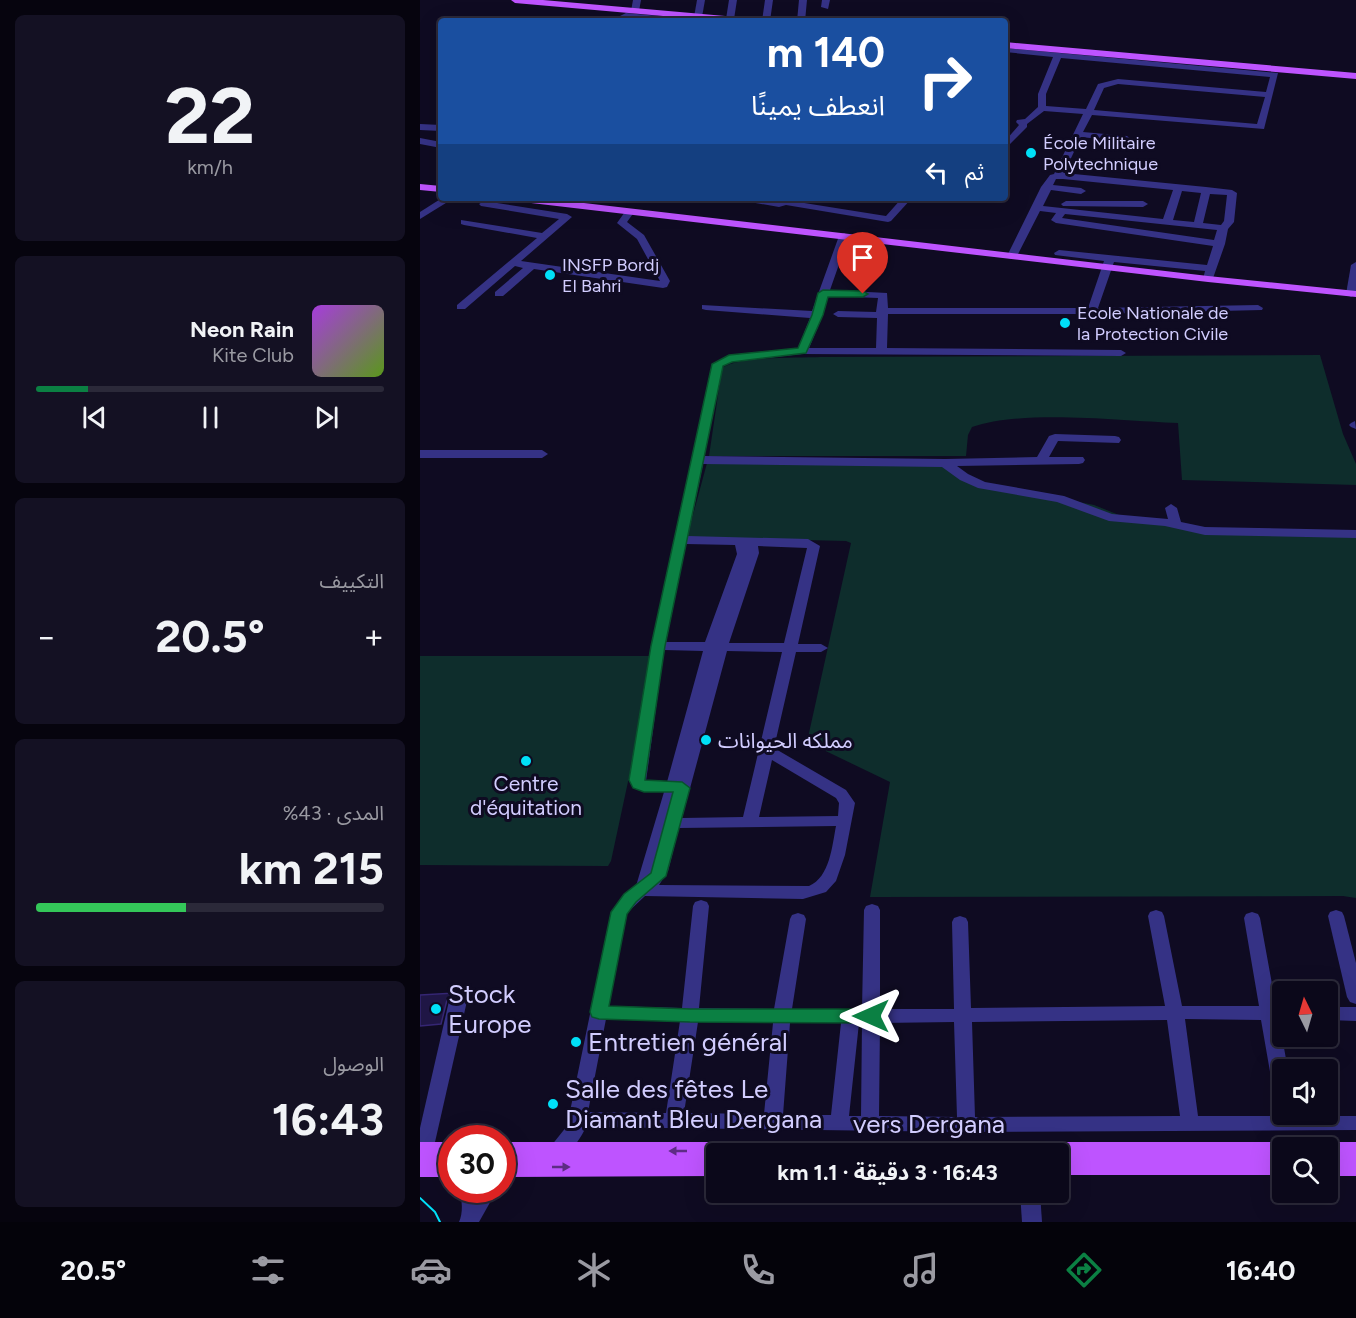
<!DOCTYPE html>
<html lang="ar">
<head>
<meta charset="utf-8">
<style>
  :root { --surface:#0b081a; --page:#141123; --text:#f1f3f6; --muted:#9a9aa2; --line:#2b2939; --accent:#0b8043 }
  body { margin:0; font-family:Figtree,"Noto Sans Arabic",sans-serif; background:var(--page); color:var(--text); direction:rtl; height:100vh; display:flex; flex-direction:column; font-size:22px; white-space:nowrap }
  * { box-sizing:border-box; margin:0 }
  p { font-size:20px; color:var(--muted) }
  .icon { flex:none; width:33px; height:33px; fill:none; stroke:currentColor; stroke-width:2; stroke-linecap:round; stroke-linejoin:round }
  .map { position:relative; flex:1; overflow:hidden; direction:ltr }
  .panel { display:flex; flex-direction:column; gap:15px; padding:15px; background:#06040e; width:420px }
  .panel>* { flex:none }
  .hud { position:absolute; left:18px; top:18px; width:570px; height:183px; border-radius:6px; box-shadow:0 6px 24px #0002,0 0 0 2px var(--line); direction:rtl; background:#1a4fa0; color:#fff; overflow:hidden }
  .needle { width:39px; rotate:355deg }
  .controls { position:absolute; left:852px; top:981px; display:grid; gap:12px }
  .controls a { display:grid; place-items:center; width:66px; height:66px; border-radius:6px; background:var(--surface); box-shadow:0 6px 24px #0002,0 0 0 2px var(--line); font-size:30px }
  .speed { position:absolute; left:18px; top:1125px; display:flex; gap:12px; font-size:30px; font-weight:700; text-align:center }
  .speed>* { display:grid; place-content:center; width:78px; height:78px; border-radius:50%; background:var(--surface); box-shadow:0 6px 24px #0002,0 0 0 2px var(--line); line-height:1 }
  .speed .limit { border:9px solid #d22; background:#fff; color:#111 }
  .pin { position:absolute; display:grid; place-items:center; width:51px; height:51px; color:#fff; margin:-62px -26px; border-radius:50% 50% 50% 0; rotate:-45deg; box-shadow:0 0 6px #0007 }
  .pin .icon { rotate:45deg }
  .me { position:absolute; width:66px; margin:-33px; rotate:270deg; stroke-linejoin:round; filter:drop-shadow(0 0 4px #0008) }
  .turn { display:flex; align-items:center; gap:21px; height:126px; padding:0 24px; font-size:27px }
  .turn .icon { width:78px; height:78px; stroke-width:2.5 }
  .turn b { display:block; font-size:42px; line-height:51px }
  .then { display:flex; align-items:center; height:57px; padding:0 24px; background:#0003; gap:12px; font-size:22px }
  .big { font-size:45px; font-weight:700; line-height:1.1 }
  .panel .tile { flex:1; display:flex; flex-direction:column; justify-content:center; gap:9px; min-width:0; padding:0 21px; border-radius:9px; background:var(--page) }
  .panel .dial { align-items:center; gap:0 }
  .dial b { font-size:78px; line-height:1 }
  .song { display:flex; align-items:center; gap:18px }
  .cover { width:72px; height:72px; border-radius:9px; background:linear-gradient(135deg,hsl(280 70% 55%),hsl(90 70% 35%)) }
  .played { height:6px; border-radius:3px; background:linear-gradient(90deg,var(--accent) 15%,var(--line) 15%) }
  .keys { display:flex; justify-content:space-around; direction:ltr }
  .heat { display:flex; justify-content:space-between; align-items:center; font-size:33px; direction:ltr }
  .charge { height:9px; border-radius:4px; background:linear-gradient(90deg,#34c759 43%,var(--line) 0) }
  .trip { position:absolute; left:286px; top:1143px; width:363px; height:60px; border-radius:6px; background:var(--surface); box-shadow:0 6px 24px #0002,0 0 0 2px var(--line); font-weight:700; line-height:60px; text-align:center; direction:rtl }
  .menu { display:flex; height:96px; justify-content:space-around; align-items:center; background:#04030a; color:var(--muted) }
  .menu .icon { width:42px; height:42px }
  .menu .current { color:var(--accent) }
  .menu b { font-size:27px; color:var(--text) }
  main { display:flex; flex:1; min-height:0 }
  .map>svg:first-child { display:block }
</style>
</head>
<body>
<main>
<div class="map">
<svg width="936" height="1222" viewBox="0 0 936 1222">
  <rect width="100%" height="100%" fill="#0f0b22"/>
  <g fill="#0e2d2c">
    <path d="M900,355L923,434L936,464V485L762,480L758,423C701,421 604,409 552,427L548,435L546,456H289L302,368C318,356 379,358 401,357Z"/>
    <polygon points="287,463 523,464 543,479 674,505 699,515 762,528 936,536 936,898 923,896 450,897 470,782 387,742 431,543 426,541 267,537"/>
    <polygon points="0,656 235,656 191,861 188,866 0,865"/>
  </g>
  <polygon fill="#1f1645" stroke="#352673" stroke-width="1.5" points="34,993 27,1000 21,1024 0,1026 0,995"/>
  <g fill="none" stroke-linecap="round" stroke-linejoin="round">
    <g fill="#353285" fill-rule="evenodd">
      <polygon points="213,0 221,0 219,11 215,13 211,11"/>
      <polygon points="277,0 285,0 282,17 278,19 274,17"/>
      <polygon points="309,0 317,0 314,19 311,21 306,19"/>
      <polygon points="345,0 353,0 350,21 342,21"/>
      <polygon points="379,0 387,0 385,21 377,21"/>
      <polygon points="402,0 410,0 408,9 401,7"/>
      <polygon points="206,13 270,19 274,21 207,17 200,21 190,21"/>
      <path d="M585,48L858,73L844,129L672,115L663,132L707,136L711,139L707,142L661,137L644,173L786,187L812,190L817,193L814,222L808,229L805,244L792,281H784L783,279L785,271L694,262L678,308L838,305L843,308L842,310L673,314H468L467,348L701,350L706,353L701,356L382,354L311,362L303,366L284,456L525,459L617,457L629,436L635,434L695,436L699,437L701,440L699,443L638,441L629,457H663L665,460L663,463L659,464L537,466L548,474L565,482L644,496L692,514L748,519L745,508L751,504L757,508L761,522L785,527L936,530V538L785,535L745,526L689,521L637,502L558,488L540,480L522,467L283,464L268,536L388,539L400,546L378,644H401L408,648L401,652H376L354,748L426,790L435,803L425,855L416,881L406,892L383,899L225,896L207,913L189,1006L262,1008L273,906L275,902L281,900L287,902L289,906L279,1008L354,1009L370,919L372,915L378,913L384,915L386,919L372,1009H442L444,910L446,906L452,904L458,906L460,910V1009H534L532,922L534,918L540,916L546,918L548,922L551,1008L745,1006L728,916L730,912L736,910L742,912L744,916L762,1006H839L824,918L826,914L832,912L838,914L840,918L856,1006L862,1007V1019L859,1020L868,1070H862V1096L856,1094L853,1089L841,1020L765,1019L778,1116H936V1130L546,1132L166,1127C160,1140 146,1162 129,1156L127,1151L147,1126L191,912L202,897L216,886L244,792C230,791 216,793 209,780L231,646L292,364L309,356L378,348L390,318L286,310L282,309V305L392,311L419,236L424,233L429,236L410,290L467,293L468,308H668L684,261L635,255L634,253L639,250L787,265L793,246L636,223L631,220L636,213L620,211L597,256L592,259L588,258L587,256L621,187L630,175L634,174L663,114L624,111L607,124V127L585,149V141L599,125L596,122L597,120L605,119L618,107V94L633,57L585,52ZM641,58L850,77L846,92L698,79L678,84L666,109L626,106V94ZM698,84L845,97L837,124L674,110L684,88ZM636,179H643L753,190L743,219L623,206L631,190L661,194L666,191L661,188L633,185ZM762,191L781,193L774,222L753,220ZM790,194L807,195L804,221L801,225L783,223ZM645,214L797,230L794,240L642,218ZM408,296L458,298L456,312L418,311L413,314L418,317L457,318L456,348H389L403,315ZM266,544L315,545L317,554L285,642H246ZM338,546L387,548L364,643H309L339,553ZM244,650L283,651L247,782L226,781ZM307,651L362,652L323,817L262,818ZM352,760L416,798L419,803L418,816L339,817ZM416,826C412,846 410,877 389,886L239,885L248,871L259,828ZM186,1019L260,1021L246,1113L168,1112ZM747,1020L760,1116L555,1117L552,1022ZM278,1022L353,1023L344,1114L264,1113ZM534,1022L537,1117L459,1116L460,1023ZM370,1023H421L411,1115H363ZM439,1023H442L441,1116H429Z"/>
      <polygon points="0,124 21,125 21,131 0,130"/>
      <polygon points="0,138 21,142 21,148 0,144"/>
      <polygon points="22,198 34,198 0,219 0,212"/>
      <polygon points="319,198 359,201 378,198 378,202 466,216 482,198 492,198 471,221 468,222 366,205 359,207 324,201"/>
      <polygon points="64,201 147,214 152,217 101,261 240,281 217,239 197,223 207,209 213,209 215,211 207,222 224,235 250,281 247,287 243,288 114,269 83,296 75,296 75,292 103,268 95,266 45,309 37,309 37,305 117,238 44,225 41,224 41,220 122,233 139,219 61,206 59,204"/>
      <polygon points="646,201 723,201 728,204 723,207 643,206 641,204"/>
      <polygon points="936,262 936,294 931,297 926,294 931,265"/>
      <polygon points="935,421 936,429 931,427 929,425 931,423"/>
      <polygon points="0,450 122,450 128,454 122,458 0,458"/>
      <polygon points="916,910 922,912 924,916 936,963 936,1004 930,1002 927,997 908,916 910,912"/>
      <polygon points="38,994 44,996 47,1001 13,1151 11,1156 0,1157 0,1128 29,1001 32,996"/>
      <polygon points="908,1007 936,1007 936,1021 908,1020"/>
      <path d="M38,1190H77L59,1222H39C43,1214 43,1199 38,1190Z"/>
      <polygon points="600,1192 620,1192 622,1222 602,1222"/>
    </g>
    <g fill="#be54ff" fill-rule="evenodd">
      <polygon points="91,0 123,0 328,18 332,21 300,21 95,3"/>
      <polygon points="585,42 936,73 936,79 585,48"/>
      <polygon points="0,184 21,186 21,192 0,190"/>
      <polygon points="89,198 121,198 788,276 936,291 936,297 788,282 94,201"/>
      <rect x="0" y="1142" width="32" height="35"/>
      <polygon points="82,1142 862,1142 871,1148 862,1148 862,1175 639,1175 639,1154 297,1154 297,1176 82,1177"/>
      <polygon points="908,1142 936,1142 936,1176 908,1176 908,1148 899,1148"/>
    </g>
    <polyline stroke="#00e0f8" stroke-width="2" points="0,1198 15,1212 20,1222"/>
  </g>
  <defs><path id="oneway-solid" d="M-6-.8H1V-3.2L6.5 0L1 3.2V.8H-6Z" transform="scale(1.5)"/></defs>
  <g fill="#5e2c85">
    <use href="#oneway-solid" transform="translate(258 1151) rotate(-180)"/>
    <use href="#oneway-solid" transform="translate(141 1167)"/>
  </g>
  <polygon fill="#0b8043" stroke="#07532c" stroke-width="1.5" points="403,290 443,291 448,294 443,297 408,297 403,315 386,353 312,362 303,366 245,646 225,780 262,782 270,788 246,876 216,902 207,914 189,1006 270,1009 451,1009 458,1011 460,1016 458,1021 451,1023 270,1022 179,1019 172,1017 170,1012 191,912 204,894 231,873 253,792 224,792 213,788 209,780 231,646 292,364 309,355 378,348 392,315 398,293"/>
  <g fill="#00e0f8" stroke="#0f0b22" stroke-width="2">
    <circle cx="611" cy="153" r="6"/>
    <circle cx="130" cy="275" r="6"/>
    <circle cx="645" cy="323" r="6"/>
    <circle cx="286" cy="740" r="6"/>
    <circle cx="106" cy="761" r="6"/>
    <circle cx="16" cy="1009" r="6"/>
    <circle cx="156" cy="1042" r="6"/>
    <circle cx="133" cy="1104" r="6"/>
  </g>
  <g text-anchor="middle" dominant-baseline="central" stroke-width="6" stroke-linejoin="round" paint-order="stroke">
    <g font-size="18" fill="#d2cdff" stroke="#0f0b22" text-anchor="start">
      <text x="623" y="143">École Militaire<tspan x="623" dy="21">Polytechnique</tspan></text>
      <text x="142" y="265">INSFP Bordj<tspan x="142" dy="21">El Bahri</tspan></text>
      <text x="657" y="313">Ecole Nationale de<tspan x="657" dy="21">la Protection Civile</tspan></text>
    </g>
    <g font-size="21" fill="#d2cdff" stroke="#0f0b22" text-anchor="start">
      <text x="298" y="740">مملكه الحيوانات</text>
      <text x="106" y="783" text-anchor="middle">Centre<tspan x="106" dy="24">d'équitation</tspan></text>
    </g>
    <g font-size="26" fill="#d2cdff" stroke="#0f0b22" text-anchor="start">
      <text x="28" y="994">Stock<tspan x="28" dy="30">Europe</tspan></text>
      <text x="168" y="1042">Entretien général</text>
      <text x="145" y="1089">Salle des fêtes Le<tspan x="145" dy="30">Diamant Bleu Dergana</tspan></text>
    </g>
    <g font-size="26" fill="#d2cdff" stroke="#0f0b22">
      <text x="509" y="1124">vers Dergana</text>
    </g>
  </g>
</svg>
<div class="controls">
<a><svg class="needle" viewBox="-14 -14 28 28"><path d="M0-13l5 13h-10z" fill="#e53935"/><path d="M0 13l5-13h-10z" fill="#9a9aa2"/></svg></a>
<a><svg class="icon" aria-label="sound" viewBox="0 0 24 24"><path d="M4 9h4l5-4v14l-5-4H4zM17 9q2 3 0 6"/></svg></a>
<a><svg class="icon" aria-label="search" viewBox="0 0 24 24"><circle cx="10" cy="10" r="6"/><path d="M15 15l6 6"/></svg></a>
</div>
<div class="speed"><div class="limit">30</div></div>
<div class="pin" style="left:443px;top:294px;background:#d93025"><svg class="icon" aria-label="arrive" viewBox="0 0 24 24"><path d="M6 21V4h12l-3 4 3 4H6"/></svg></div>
<svg class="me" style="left:451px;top:1016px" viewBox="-20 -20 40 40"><path d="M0-17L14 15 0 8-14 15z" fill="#0b8043" stroke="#fff" stroke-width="4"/></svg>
<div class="trip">16:43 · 3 دقيقة · 1.1 km</div>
<div class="hud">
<div class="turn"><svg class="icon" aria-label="right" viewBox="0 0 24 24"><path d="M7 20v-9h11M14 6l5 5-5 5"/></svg><div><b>140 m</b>انعطف يمينًا</div></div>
<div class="then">ثم<svg class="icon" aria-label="left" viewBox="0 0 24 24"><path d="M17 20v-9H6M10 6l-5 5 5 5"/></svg></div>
</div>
</div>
<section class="panel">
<div class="tile dial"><b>22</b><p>km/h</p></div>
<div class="tile">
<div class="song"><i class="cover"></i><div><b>Neon Rain</b><p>Kite Club</p></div></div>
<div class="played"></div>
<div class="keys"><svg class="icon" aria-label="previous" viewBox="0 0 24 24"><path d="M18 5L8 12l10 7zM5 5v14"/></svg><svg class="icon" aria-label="pause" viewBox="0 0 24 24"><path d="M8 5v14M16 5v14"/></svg><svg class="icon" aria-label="next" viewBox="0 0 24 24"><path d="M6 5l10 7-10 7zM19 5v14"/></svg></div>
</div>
<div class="tile"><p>التكييف</p>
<div class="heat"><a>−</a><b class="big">20.5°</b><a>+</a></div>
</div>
<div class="tile"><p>المدى · 43%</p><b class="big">215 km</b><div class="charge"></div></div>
<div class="tile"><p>الوصول</p><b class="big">16:43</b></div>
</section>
</main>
<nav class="menu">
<b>16:40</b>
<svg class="icon current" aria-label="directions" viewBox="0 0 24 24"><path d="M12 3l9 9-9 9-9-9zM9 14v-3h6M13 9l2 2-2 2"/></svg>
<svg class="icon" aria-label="music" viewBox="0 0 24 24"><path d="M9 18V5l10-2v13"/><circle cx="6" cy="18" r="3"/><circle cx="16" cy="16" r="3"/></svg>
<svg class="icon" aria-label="phone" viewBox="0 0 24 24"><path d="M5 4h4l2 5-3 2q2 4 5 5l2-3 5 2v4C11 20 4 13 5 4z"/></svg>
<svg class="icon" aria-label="climate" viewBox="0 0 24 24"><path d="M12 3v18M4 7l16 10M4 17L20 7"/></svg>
<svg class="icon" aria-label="car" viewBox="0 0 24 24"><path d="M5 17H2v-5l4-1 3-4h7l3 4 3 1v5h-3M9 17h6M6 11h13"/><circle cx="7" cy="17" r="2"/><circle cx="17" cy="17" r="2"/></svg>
<svg class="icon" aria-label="filters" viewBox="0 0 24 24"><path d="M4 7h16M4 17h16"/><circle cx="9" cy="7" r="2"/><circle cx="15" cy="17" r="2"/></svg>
<b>20.5°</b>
</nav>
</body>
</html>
